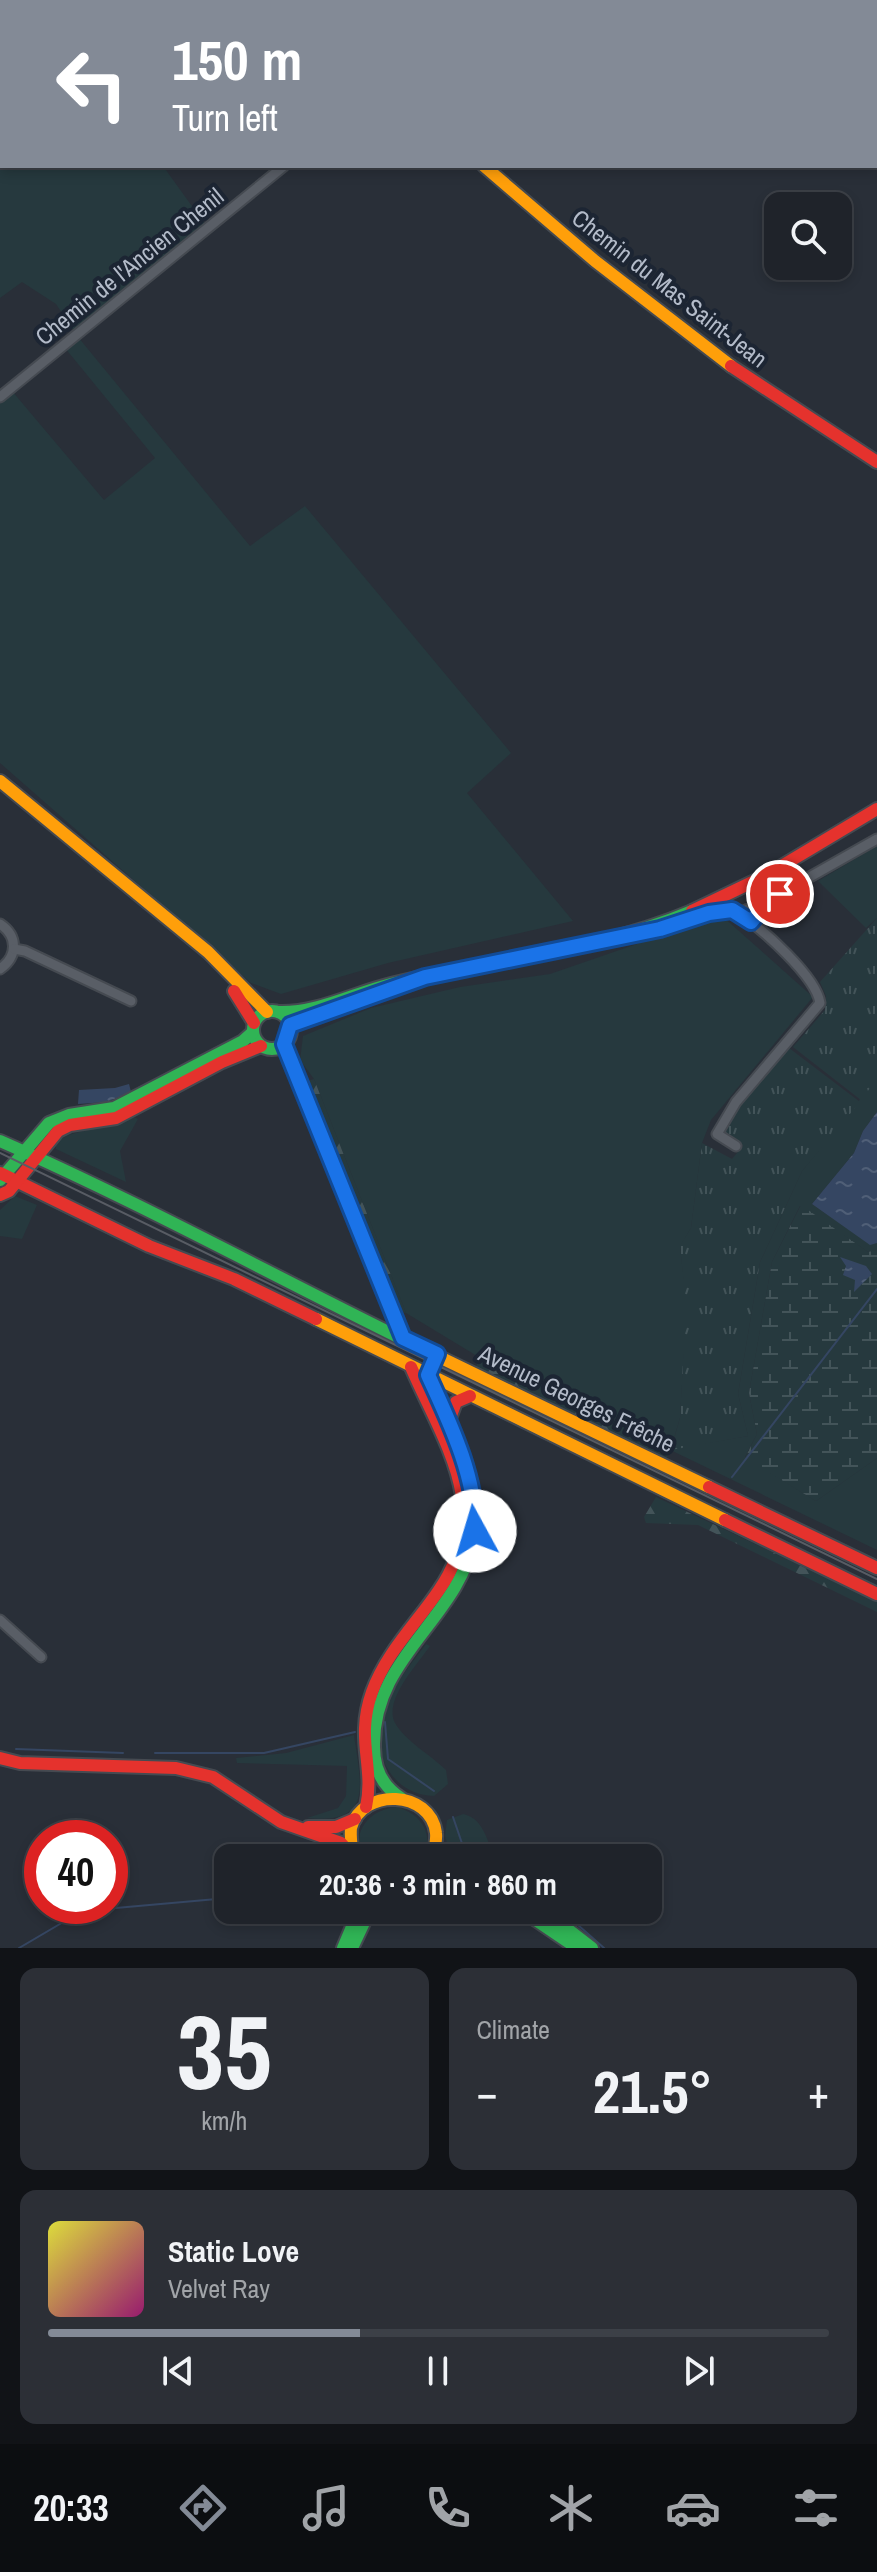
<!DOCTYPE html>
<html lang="en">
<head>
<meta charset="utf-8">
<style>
  :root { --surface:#1f232a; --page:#2c2f36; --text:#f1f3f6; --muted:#a1a4a8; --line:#3c4047; --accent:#838a96 }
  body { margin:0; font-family:"Archivo Narrow",sans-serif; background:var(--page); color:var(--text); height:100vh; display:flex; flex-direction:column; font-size:30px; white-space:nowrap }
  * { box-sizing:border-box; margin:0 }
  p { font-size:26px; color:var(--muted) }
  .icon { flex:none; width:44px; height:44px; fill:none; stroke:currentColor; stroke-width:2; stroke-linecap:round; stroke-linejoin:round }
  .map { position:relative; height:1948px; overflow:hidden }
  .sheet { display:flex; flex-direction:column; gap:20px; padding:20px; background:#111317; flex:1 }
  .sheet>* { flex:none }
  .hud { position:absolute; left:0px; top:0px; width:878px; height:168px; box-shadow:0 4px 12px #0003,0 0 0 2px var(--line); background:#838a96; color:#fff; overflow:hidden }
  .fabs { position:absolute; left:764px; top:192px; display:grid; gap:16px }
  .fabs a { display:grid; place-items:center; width:88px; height:88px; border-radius:16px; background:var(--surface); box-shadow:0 4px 12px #0003,0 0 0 2px var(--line); font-size:40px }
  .speed { position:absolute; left:24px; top:1820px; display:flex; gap:16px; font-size:40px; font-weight:700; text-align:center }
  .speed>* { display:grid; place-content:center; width:104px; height:104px; border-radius:50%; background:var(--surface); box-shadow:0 4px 12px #0003,0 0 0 2px var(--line); line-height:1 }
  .speed .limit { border:12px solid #d22; background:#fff; color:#111 }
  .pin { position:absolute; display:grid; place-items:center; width:68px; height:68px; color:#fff; margin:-34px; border:4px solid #fff; border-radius:50%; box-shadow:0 2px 8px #0007 }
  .me { position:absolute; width:88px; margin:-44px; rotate:354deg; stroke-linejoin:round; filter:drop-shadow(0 0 6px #0008) }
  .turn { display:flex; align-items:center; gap:28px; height:168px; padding:0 40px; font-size:36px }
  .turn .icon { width:104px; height:104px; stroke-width:2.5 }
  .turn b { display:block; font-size:56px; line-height:68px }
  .big { font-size:60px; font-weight:700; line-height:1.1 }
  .sheet .tile { flex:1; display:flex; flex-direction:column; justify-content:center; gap:12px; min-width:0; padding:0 28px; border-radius:16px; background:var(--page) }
  .sheet .dial { align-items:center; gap:0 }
  .dial b { font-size:104px; line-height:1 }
  .song { display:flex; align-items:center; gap:24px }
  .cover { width:96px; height:96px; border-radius:12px; background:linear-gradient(135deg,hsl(60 70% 55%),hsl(320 70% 35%)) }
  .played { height:8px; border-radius:4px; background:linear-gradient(90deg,var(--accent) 40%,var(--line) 40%) }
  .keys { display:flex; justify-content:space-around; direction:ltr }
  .heat { display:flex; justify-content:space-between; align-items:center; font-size:44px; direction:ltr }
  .sheet .tiles { flex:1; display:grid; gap:20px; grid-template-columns:1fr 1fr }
  .tile:last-child { grid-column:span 2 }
  .trip { position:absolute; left:214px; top:1844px; width:448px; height:80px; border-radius:16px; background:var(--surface); box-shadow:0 4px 12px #0003,0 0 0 2px var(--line); font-weight:700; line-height:80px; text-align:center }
  .dock { display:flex; height:128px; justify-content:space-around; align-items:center; background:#0c0e11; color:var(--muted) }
  .dock .icon { width:56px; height:56px }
  .dock .on { color:var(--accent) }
  .dock b { font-size:36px; color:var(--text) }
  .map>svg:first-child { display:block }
</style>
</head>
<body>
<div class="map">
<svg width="877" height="1948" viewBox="0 0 877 1948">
  <defs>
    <pattern id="forest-firs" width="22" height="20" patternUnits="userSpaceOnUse" patternTransform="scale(2)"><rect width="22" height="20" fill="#26393e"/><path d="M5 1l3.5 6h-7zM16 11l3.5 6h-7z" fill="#435459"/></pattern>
    <pattern id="wetland-marsh" width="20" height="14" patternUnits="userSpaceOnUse" patternTransform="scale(2)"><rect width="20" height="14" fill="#26393e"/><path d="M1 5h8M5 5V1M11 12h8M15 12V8" fill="none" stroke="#435459"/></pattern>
    <pattern id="park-tufts" width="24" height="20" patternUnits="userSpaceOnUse" patternTransform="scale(2)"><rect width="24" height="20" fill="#26393e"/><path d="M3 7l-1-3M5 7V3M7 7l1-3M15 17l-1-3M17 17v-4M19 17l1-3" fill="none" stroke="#435459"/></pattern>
    <pattern id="water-ripples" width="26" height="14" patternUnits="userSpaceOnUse" patternTransform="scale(2)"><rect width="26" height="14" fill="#354662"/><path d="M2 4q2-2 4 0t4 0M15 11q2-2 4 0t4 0" fill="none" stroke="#505f77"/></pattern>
  </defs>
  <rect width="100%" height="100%" fill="#292f38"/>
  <g fill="#26393e">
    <polygon points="0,0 311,2 2,2 2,166 163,166 207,227 78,337 250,546 305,506 511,753 467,793 573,921 388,963 281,994 251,983 0,763 0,402 12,391 104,500 155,458 65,348 78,337 56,304 22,282 0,298"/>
    <polygon points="877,846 877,918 866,928 818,881"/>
    <polygon points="721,915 813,997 711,1120 702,1143 691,1228 680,1247 687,1304 680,1418 671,1449 748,1436 738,1394 760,1262 802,1171 877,1078 877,1112 863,1131 854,1153 812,1204 870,1244 877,1243 877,1250 868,1252 800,1206 772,1262 749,1393 757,1434 745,1457 816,1501 877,1458 877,1550 482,1359 406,1313 314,1079 300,1060 303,1036 371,1008 460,987 550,974"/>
    <path d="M134,1117L138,1119L120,1151L126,1182L56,1149V1142C80,1126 109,1130 134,1117Z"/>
    <polygon points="15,1196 37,1205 22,1239 0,1236 0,1210"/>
    <path d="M426,1644L430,1646C418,1664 383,1700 395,1723C405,1741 431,1755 446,1770L448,1784L434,1796C389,1795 368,1747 384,1708C394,1684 411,1664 426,1644Z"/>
    <path d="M354,1735C361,1785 374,1825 307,1818L338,1808L346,1796L347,1766L237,1763L236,1758L286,1753Z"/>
    <path d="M397,1807C421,1814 435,1834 423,1858H363C350,1831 370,1809 397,1807Z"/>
    <path d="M463,1814C484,1818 487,1842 495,1858H451L445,1836L447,1820Z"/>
  </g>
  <g fill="url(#forest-firs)">
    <polygon points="314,1079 406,1313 381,1306 311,1130 310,1113 299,1084"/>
    <polygon points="482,1359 671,1450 665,1461 475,1367"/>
    <polygon points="656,1497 877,1602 877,1612 698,1525 646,1523 644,1517"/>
  </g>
  <polygon fill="url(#wetland-marsh)" points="801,1205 868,1252 877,1250 877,1458 816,1501 745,1458 757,1434 749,1393 772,1262"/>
  <g fill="url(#park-tufts)">
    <polygon points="877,918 877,1079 861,1100 793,1047 825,1010 826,996 820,982"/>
    <polygon points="789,1048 860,1102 802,1171 760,1262 738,1394 748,1436 671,1450 680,1418 686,1304 680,1246 691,1228 702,1143 732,1159 743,1146 723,1130 740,1102"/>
  </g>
  <g fill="url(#water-ripples)">
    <polygon points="129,1084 131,1092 107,1102 78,1104 79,1090 115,1088"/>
    <polygon points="877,1112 877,1243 870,1245 812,1204 854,1153 863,1131"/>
    <polygon points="840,1257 866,1266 872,1274 854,1292 855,1280 843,1275 846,1266"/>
  </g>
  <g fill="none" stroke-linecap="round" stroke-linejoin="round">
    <g stroke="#354662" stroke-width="2">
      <polyline points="732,1477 877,1289"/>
      <polyline points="385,1722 388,1759 434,1791"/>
      <polyline points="16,1749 123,1753"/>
      <polyline points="155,1753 264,1753 355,1732"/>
      <polyline points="453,1817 467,1858"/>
      <polyline points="561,1910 604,1948"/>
      <polyline points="19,1948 82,1911 228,1898"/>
    </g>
    <defs>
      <g id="street">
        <polyline points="0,397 284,166"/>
        <polyline points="739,913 769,900 877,839"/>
        <polyline points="751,922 769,900"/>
        <path d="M0,924C18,936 18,956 0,969"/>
        <path d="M666,927L709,913H739C762,929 816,976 820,1003L736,1102L717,1134L736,1146"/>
        <polyline points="14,949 25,951 131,1001"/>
        <polyline points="0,1620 41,1657"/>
      </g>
      <g id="fast">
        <polyline points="316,0 317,2"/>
        <circle cx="272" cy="1030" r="19"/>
        <path d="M279,1012C318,1013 354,993 391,984C491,959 595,952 692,911"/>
        <path d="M0,1141C146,1205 286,1283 429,1352"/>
        <polyline points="0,1180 49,1123 69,1115 114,1108 243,1041 253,1032"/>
        <path d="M401,1798C382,1786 374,1769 374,1747C372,1656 460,1619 474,1537C483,1483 450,1423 428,1375"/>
        <polyline points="521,1910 577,1948"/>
        <polyline points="543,1910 592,1948"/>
        <polyline points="343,1948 359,1910"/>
        <polyline points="352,1948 370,1910"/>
      </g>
      <g id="slow">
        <polyline points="484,166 595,261 731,366"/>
        <polyline points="0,781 208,952 267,1012"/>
        <polyline points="290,1025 362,998"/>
        <polyline points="284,1044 403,1338"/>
        <polyline points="316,1319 725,1520"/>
        <polyline points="429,1352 709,1487"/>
        <path d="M352,1854C352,1846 350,1836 351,1828C362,1787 431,1790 436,1833C437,1840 434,1850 433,1858"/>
      </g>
      <g id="jam">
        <polyline points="731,366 877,462"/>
        <polyline points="692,911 765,876 877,809"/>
        <polyline points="234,991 254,1023"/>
        <polyline points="0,1173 149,1246 234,1279 316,1319"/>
        <polyline points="0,1195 9,1191 58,1131 70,1125 116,1118 222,1062 261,1046"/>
        <polyline points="449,1421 456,1402 470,1396"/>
        <polyline points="709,1487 877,1568"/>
        <polyline points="725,1520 877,1594"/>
        <polyline points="0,1758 20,1763 176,1768 213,1777 281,1822 341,1843 352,1855"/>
        <path d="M366,1807C375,1766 355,1740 372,1692C386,1653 416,1624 439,1590C494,1511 444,1443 411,1367"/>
        <polyline points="308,1827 336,1827 355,1819"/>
      </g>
    </defs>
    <use href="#street" stroke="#454a51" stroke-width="13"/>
    <use href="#fast" stroke="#454a51" stroke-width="16"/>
    <use href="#slow" stroke="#454a51" stroke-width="16"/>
    <use href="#jam" stroke="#454a51" stroke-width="16"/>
    <use href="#street" stroke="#595e66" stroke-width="9"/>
    <use href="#fast" stroke="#30b455" stroke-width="12"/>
    <use href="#slow" stroke="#ff9f0a" stroke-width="12"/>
    <use href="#jam" stroke="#e5322d" stroke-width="12"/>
    <polyline stroke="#585c64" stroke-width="2" points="0,1153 877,1579"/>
  </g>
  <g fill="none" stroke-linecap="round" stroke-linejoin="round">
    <defs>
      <path id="route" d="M475,1531C477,1478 449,1421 428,1375L437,1354L403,1338L284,1044L290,1025L425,977L660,929L709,913L732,910L751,922L769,900L780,894"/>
    </defs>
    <use href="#route" stroke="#114b97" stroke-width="20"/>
    <use href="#route" stroke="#1a73e8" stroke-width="14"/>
  </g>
  <g text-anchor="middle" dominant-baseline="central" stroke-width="8" stroke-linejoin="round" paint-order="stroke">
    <g font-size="24" fill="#b3bbc9" stroke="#1c2533">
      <text transform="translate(129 266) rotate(-39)">Chemin de l'Ancien Chenil</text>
      <text transform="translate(670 288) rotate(38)">Chemin du Mas Saint-Jean</text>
      <text transform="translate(577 1398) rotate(26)">Avenue Georges Frêche</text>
    </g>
  </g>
</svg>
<div class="fabs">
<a><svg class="icon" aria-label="search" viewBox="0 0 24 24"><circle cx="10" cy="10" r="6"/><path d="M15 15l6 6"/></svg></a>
</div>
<div class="speed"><div class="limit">40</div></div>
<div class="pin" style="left:780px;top:894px;background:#d93025"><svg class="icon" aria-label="arrive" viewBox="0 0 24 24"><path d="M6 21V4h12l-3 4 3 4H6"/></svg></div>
<svg class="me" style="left:475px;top:1531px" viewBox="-20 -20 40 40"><circle r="19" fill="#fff"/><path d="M0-13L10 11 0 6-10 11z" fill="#1a73e8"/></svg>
<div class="trip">20:36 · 3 min · 860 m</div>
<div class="hud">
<div class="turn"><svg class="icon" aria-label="left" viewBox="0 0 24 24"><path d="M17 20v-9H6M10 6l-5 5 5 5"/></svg><div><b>150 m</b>Turn left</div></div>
</div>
</div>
<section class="sheet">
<div class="tiles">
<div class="tile dial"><b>35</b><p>km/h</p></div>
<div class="tile"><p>Climate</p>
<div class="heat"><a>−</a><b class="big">21.5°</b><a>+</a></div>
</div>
<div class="tile">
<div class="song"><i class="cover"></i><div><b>Static Love</b><p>Velvet Ray</p></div></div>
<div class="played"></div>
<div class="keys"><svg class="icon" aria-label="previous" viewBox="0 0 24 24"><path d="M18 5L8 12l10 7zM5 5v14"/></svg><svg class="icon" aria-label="pause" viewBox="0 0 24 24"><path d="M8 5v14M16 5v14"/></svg><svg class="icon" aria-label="next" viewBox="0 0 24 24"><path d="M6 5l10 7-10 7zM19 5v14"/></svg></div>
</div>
</div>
</section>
<nav class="dock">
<b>20:33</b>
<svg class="icon on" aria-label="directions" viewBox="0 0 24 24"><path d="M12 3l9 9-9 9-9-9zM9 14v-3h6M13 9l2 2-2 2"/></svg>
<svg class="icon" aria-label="music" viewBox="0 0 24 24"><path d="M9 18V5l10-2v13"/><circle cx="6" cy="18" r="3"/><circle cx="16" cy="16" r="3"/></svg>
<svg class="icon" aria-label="phone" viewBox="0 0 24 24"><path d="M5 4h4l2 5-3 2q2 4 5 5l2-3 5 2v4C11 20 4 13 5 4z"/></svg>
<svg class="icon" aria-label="climate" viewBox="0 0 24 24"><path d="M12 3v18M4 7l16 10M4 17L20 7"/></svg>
<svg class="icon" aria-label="car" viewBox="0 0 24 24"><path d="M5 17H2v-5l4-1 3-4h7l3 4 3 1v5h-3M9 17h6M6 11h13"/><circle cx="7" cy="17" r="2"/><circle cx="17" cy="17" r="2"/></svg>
<svg class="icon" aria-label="filters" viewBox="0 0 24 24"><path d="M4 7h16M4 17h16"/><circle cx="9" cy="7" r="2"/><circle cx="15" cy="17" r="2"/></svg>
</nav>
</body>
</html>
